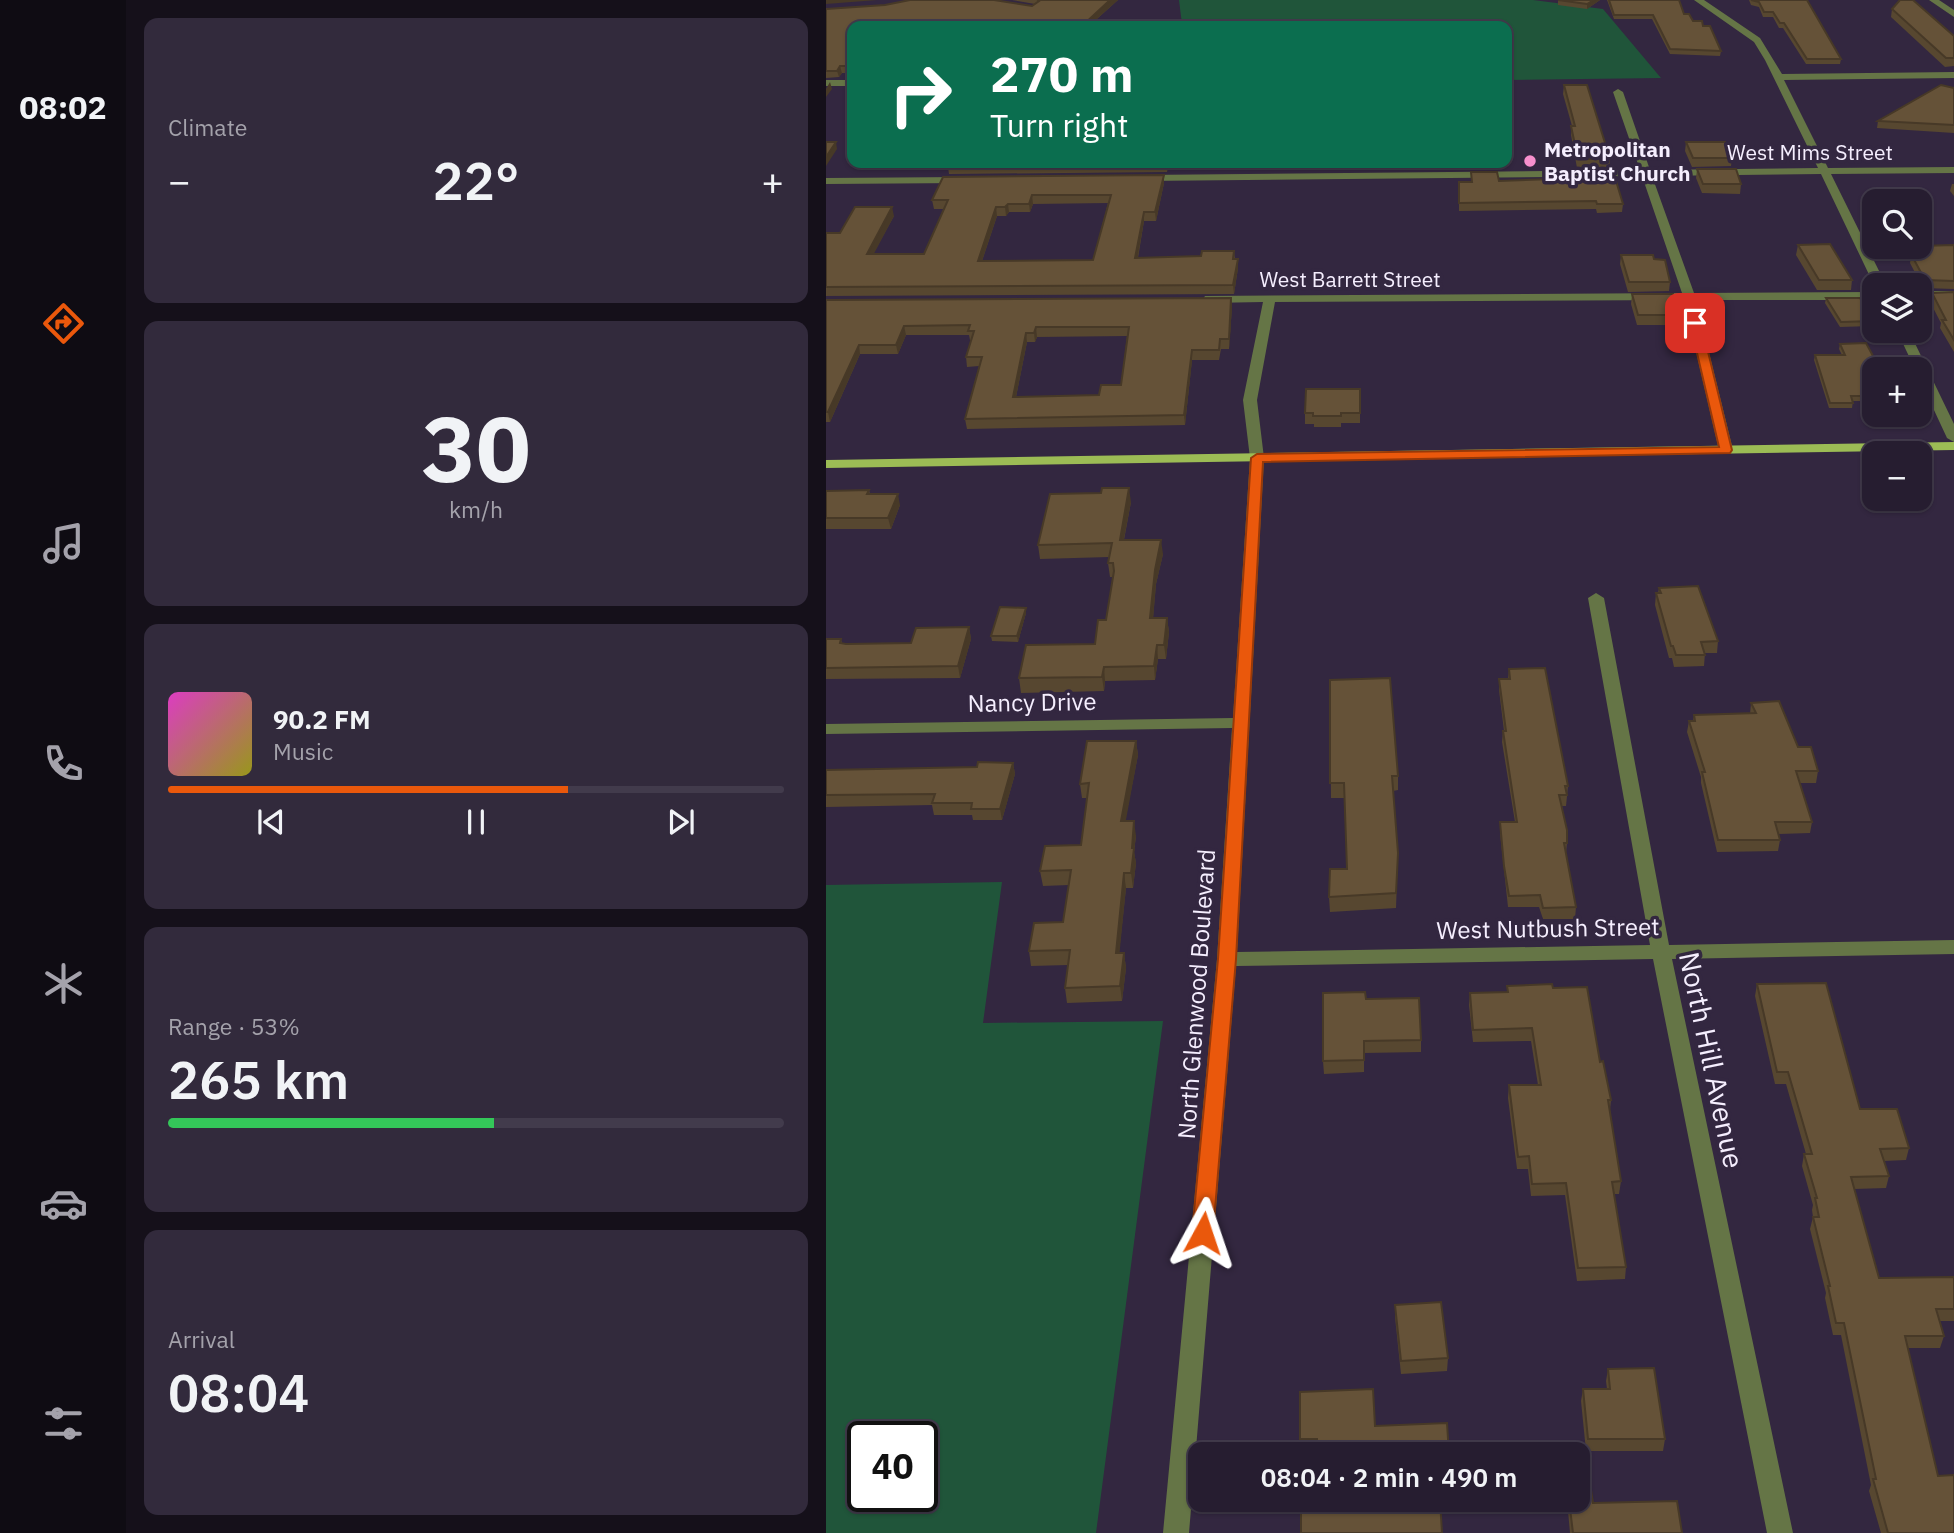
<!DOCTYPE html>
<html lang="en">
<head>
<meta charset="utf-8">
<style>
  :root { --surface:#261d30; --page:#322a3c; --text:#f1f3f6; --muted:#a4a2ab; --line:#423b4c; --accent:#ea580c }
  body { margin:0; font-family:"IBM Plex Sans",sans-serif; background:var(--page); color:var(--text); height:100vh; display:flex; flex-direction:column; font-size:26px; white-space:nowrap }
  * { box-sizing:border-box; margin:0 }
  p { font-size:23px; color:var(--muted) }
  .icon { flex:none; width:38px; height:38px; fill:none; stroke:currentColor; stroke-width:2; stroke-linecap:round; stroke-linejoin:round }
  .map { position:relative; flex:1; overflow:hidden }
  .panel { display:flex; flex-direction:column; gap:18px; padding:18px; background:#15101a; width:700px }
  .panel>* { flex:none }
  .banner { position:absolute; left:21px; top:21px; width:665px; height:147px; border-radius:14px; box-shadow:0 2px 5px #0004,0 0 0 2px var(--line); background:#0b6e4f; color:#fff; overflow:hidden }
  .controls { position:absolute; left:1036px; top:189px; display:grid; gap:14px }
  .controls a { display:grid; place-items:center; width:70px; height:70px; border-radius:14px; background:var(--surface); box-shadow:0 2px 5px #0004,0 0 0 2px var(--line); font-size:35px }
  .speed { position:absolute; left:21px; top:1421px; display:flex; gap:14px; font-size:35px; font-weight:700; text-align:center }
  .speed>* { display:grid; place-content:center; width:91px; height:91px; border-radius:50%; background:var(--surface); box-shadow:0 2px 5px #0004,0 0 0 2px var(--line); line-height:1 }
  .speed .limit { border:4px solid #111; border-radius:10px; background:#fff; color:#111 }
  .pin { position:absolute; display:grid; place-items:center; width:60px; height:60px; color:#fff; margin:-30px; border-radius:14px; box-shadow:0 4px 10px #0006 }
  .me { position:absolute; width:77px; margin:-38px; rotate:5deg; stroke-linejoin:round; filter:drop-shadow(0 0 5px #0008) }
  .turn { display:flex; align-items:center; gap:24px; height:147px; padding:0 28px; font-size:32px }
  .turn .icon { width:91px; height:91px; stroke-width:2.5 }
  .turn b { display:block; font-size:49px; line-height:60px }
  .big { font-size:52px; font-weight:600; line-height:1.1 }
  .panel .card { flex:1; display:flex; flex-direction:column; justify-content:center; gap:10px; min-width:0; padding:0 24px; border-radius:14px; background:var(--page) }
  .panel .dial { align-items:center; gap:0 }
  .dial b { font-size:91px; line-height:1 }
  .song { display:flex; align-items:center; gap:21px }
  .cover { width:84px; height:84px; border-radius:10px; background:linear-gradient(135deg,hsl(310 70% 55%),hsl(60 70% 35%)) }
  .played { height:7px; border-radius:4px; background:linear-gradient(90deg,var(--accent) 65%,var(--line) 65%) }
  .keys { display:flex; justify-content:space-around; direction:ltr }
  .heat { display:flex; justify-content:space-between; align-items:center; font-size:38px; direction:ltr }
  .charge { height:10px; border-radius:5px; background:linear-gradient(90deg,#34c759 53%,var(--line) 0) }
  .trip { position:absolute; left:362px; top:1442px; width:402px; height:70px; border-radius:14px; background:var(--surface); box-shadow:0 2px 5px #0004,0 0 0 2px var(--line); font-weight:600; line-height:70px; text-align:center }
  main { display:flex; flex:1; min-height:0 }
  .menu { display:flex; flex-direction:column; width:126px; justify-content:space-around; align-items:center; background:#0f0c13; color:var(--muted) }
  .menu .icon { width:49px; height:49px }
  .menu .selected { color:var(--accent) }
  .menu b { font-size:32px; color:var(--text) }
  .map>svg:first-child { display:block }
</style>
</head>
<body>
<main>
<nav class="menu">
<b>08:02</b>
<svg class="icon selected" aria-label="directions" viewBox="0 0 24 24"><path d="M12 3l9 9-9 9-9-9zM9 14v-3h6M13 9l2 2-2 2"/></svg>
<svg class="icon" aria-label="music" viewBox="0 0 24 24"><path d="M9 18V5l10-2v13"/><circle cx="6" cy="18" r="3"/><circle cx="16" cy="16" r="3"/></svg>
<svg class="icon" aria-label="phone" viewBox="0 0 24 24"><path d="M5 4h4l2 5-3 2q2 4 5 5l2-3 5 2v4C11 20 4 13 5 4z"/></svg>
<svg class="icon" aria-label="climate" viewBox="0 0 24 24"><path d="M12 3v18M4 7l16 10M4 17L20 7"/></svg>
<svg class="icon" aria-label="car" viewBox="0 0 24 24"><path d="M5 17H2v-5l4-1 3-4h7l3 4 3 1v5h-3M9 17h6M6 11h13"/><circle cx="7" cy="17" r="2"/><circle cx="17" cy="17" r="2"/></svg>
<svg class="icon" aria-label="filters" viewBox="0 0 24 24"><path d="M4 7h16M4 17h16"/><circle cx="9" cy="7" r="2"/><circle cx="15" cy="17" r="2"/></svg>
</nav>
<section class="panel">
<div class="card"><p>Climate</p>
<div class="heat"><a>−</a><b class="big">22°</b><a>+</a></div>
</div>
<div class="card dial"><b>30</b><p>km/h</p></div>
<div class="card">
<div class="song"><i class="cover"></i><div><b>90.2 FM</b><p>Music</p></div></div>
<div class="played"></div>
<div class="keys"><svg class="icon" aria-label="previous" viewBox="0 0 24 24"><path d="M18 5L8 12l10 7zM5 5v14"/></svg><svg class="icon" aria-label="pause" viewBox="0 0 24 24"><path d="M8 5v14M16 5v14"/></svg><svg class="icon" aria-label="next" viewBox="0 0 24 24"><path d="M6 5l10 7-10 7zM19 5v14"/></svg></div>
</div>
<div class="card"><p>Range · 53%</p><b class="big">265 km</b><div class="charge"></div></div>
<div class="card"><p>Arrival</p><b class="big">08:04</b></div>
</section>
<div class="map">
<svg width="1128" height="1533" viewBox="0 0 1128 1533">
  <rect width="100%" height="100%" fill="#332740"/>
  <g fill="#20553a" fill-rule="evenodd">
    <polygon points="353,0 707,0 777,9 835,78 681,80 681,26 481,26 481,23 356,24"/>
    <path d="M176,882L157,1023L337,1021L270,1533H0V885ZM37,1437H96V1496H37Z"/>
  </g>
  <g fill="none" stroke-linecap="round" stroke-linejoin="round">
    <g fill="#657546" fill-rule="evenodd">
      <polygon points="868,0 878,0 934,38 956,74 1128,72 1128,78 958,80 1002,168 1128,167 1128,173 1005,174 1060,285 1048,285 995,174 826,176 868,293 1048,292 1048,300 870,300 907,450 900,454 893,450 858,300 449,302 431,400 438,458 411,952 824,945 762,598 770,593 778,598 843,945 1128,940 1128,954 846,959 967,1533 941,1533 827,959 410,966 363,1533 337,1533 391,959 406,728 0,734 0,724 407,718 424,458 417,400 437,302 383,303 377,299 379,296 856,293 816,176 316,181 311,178 316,175 814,170 787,92 792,89 797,92 824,170 992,168 939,60 928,42"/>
      <polygon points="1103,0 1113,0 1128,10 1128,17"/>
      <rect x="0" y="80" width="26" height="6"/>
      <polygon points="0,178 138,177 143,180 138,183 0,184"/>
      <rect x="1094" y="291" width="34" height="8"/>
      <polygon points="1071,331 1083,331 1128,424 1128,442 1121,438 1094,380 1094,369 1089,369"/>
    </g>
    <polygon fill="#9cbc55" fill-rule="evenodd" points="1128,442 1128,450 0,468 0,460"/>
  </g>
  <g fill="#574730" fill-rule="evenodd">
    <polygon points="186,0 292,0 263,26 26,26 26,73 16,73 13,77 0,78 0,9 206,6 209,4"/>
    <polygon points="732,0 774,0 761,9 732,5"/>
    <polygon points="781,0 853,0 858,14 867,21 877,26 895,51 894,56 844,54 826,19 788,19"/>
    <polygon points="923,0 981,0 1015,59 1014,64 980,64 957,28 953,28 947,17 937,17 933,7 925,5"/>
    <polygon points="1066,9 1128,36 1128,66 1119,67 1065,17"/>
    <polygon points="738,85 784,159 783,168 751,168 745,135 746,126 737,94"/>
    <polygon points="1128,88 1128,133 1051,128 1052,121"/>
    <polygon points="860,142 906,158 905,166 866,167 859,151"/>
    <polygon points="124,163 362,163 343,163 341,172 123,174 122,167"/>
    <polygon points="642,163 669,163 669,169 643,169"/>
    <polygon points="871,169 915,184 914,194 876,193 870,178"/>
    <polygon points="754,171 797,204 796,212 771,213 770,209 633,211 633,182 645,182 645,172 673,181 754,179"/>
    <path d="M338,175V183L330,221H318L312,258L375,256L408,251L409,259L412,268L408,294L0,296V233H14L68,216L47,254H98L118,209H108L106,200ZM282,203L267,260L156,261L171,216H180L183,212H204L207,204Z"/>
    <polygon points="1126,184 1128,184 1128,196 1124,191"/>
    <polygon points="972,245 1026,280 1025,290 991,290 970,255"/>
    <polygon points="1128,245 1128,289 1097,288 1084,263 1085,257 1083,254 1084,247"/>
    <polygon points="795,255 828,259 844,282 843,291 802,292 794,264"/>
    <polygon points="1128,292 1128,352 1114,328 1115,323 1104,302 1106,293"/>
    <polygon points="806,294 853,315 852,325 811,325 805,304"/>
    <path d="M405,298L406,307L403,349H395L393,360H366L359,425L141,429L139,419L153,366L141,367L140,357L145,340H144L143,335H80L72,354H34L4,422H0V300ZM301,336L295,385L273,395L190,397L201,342H209L211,337Z"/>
    <polygon points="1000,298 1047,318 1046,326 1014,327 999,303"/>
    <polygon points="1014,344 1048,369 1048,401 1027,401 1026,408 1003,408 988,360 989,355 1016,355 1013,349"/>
    <polygon points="534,389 534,423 515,423 515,427 488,427 488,424 479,424 479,413"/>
    <polygon points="43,490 44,494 74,505 65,529 0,529 0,491"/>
    <polygon points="305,502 298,540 337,554 330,584 327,618 341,618 343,632 340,659 332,659 329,680 279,681 278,691 195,693 193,678 269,644 280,620 287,577 284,577 282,563 283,557 214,559 212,545"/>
    <polygon points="833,588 892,641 891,653 879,653 878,666 848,667 846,658 843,658 829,605 830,593 832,593"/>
    <polygon points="200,613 192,642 166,641 165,636"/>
    <polygon points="143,627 145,639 134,678 0,679 0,639 15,639 16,643 85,643"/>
    <polygon points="683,669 742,786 740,806 735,806 741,843 740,853 750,907 749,919 717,919 713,907 682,907 674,833 674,822 689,822 676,742 677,731 678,731 673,690 673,679 682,679"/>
    <polygon points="504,680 572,776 572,790 567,791 572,853 570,908 504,912 503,897 521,869 518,798 505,798"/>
    <polygon points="925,703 972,747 992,771 990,783 974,783 986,822 984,833 953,834 954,840 952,851 891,852 875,783 875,777 861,732 863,721 867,721 868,715 924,714"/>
    <polygon points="310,741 312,755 299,821 310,836 308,852 310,863 307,888 300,888 293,953 298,953 300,968 296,1001 241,1003 239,988 242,965 205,966 203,951 237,922 243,885 217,886 214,871 255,845 261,798 256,798 254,784"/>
    <polygon points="187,763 189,774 176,820 147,820 146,815 108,815 106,805 0,807 0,770 151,767"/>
    <polygon points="931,984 1034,1109 1083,1148 1080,1160 1058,1161 1063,1176 1060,1188 1028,1189 1053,1278 1128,1277 1128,1321 1114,1321 1118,1336 1114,1348 1082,1348 1112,1476 1128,1533 1055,1533 1043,1491 1045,1485 1015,1335 1007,1335 999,1298 1000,1293 984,1229 987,1217 986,1210 987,1205 976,1166 978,1154 980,1154 960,1084 949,1084 929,996"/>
    <polygon points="681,986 727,988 774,1062 785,1100 784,1110 795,1181 793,1194 788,1194 800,1267 799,1279 751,1281 739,1195 705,1196 702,1169 691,1169 682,1098 683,1085 712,1085 705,1041 647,1042 643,1005 644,993 681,992"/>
    <polygon points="540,999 595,1040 595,1052 538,1053 538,1072 498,1074 497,1061"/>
    <polygon points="569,1305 622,1358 621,1371 575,1374 569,1317"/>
    <polygon points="782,1369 839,1439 837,1451 760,1451 755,1401 757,1389 781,1389 780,1381"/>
    <polygon points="549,1426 491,1451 475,1451 474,1439"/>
    <polygon points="741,1500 752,1500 767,1503 856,1533 744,1533"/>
  </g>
  <g fill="#473927">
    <polygon points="0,0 51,0 0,4"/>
    <polygon points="284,0 292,0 263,26 256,26"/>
    <polygon points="768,0 774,0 761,9 761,4"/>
    <polygon points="14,66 16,73 13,77 11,71"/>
    <polygon points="4,82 6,89 0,97 0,89"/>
    <polygon points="10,142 11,149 0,166 0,157"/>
    <polygon points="338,175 338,183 330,221 329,212"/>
    <polygon points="206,195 207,204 204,212 203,204"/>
    <polygon points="182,204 183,212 180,216 179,207"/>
    <polygon points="66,207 68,216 43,263 41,254"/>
    <polygon points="170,207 171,216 153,270 152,261"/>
    <polygon points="318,212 318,221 310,267 309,258"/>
    <polygon points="412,259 412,268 408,294 407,285"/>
    <polygon points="405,298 406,307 403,349 403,339"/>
    <polygon points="78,326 80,335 72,354 70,345"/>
    <polygon points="210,327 211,337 209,342 208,333"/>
    <polygon points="200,333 201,342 188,407 187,397"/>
    <polygon points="33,345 34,354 4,422 2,412"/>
    <polygon points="366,350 366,360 359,425 358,415"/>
    <polygon points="303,488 305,502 295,554 294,540"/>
    <polygon points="72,494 74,505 65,529 62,518"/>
    <polygon points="335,540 337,554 330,584 326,632 324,618 329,570"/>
    <polygon points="200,608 200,613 192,642 191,636"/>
    <polygon points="341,618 343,632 340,659 338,645"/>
    <polygon points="143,627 145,639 134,678 132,666"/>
    <polygon points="331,645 332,659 329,680 328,666"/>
    <polygon points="278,667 279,681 278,691 276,677"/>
    <polygon points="310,741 312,755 297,836 295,821"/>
    <polygon points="187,763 189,774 176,820 174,809"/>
    <polygon points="308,821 310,836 308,852 310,863 307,888 305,873 306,848"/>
    <polygon points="298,873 300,888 292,968 290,953"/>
    <polygon points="298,953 300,968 296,1001 294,986"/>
  </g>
  <g fill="#655238" stroke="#473927" stroke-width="2" fill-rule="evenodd">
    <polygon points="84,0 168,0 206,6 213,1 212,0 284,0 256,26 26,26 26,66 14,66 11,71 0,71 0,9 59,5"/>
    <polygon points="732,0 768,0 761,4"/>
    <polygon points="783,0 853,0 858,14 863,14 867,21 876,21 877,26 884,26 895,51 844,49 827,15 788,15"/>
    <polygon points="925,0 981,0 1015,59 981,59 958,23 954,23 947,12 938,12 933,2"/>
    <polygon points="1074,0 1087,0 1128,36 1128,58 1120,58 1066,9"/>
    <polygon points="738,85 761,85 784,159 752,159 745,126 749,126"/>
    <polygon points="1115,85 1128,88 1128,125 1052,121"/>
    <polygon points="0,142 10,142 0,157"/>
    <polygon points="860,142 899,142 906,158 867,158"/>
    <polygon points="124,163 341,163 340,165 122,167"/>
    <polygon points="871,169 910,169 915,184 877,184"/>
    <polygon points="754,171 787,171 797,204 771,204 770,201 633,203 633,182 646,182 645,172 671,172 673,181 756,178"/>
    <path d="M338,175L329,212H318L309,258L375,256L376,251H408L407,259H412L407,285L0,287V233H14L29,207H66L41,254H98L122,200H106L117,177ZM206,195H285L267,260L152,261L170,207H179L182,204H203Z"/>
    <polygon points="1004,244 1026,280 993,280 972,245"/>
    <polygon points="1128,245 1128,281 1099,280 1085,254 1090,254 1085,247 1094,247 1094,246"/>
    <polygon points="795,255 827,255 828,259 839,260 844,282 803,282"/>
    <polygon points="1128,292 1128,340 1116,320 1120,320 1106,293"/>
    <polygon points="806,294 847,294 853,315 812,315"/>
    <path d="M405,298L403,339H394L393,350H366L358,415L139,419L156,357H140L148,331H142L144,325L78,326L70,345H33L2,412H0V300ZM210,327H303L295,385H275L273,395L187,397L200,333H208Z"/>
    <polygon points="1000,298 1034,298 1047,318 1045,318 1047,321 1015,322"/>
    <polygon points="1040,343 1054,369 1048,369 1048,396 1025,396 1027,403 1004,403 989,355 1019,355 1014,344"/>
    <polygon points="480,389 534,389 534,413 515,413 515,416 487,416 487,413 479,413"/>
    <polygon points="276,488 303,488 294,540 335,540 329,570 324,618 341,618 338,645 331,645 328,666 278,667 276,677 193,678 200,645 269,644 272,620 280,620 288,571 287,563 282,563 286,543 212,545 224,494 275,493"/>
    <polygon points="43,490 41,494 72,494 62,518 0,518 0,491"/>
    <polygon points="872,586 892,641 875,642 879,655 850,655 847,646 845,646 830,593 835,593 833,588"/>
    <polygon points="174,607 200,608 191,636 165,636"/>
    <polygon points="143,627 132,666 0,668 0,639 15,639 14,643 20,644 85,643 90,628"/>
    <polygon points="719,668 742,786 739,786 741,795 733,795 741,830 741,843 738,843 750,907 717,908 714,895 683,896 678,866 674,822 691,822 677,731 680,731 673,679 684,679 683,669"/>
    <polygon points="564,678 572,776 566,776 572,853 570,893 503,897 504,869 521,869 518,783 504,783 504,680"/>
    <polygon points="953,701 972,747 985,747 992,771 970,771 986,822 949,822 954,840 892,840 876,772 879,772 863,721 869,721 868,715 930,713 925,703"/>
    <polygon points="261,741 310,741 295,821 308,821 306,848 308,848 305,873 298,873 290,953 298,953 294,986 239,988 244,950 203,951 208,923 237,922 245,870 214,871 219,846 255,845 263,783 254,784"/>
    <polygon points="152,762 187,763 174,809 145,809 146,803 106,803 109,794 0,795 0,770 151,767"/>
    <polygon points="1000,983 1034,1109 1071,1109 1083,1148 1054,1149 1063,1176 1025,1177 1053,1278 1128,1277 1128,1309 1110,1309 1118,1336 1079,1336 1112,1476 1128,1475 1128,1533 1062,1533 1047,1479 1050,1479 1018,1323 1010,1323 1002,1286 1004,1286 987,1217 993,1217 989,1198 991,1198 978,1154 986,1154 962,1072 951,1072 931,984"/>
    <polygon points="726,984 727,988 761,987 774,1062 777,1061 785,1100 782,1100 795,1181 786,1182 800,1267 752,1268 740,1183 706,1184 703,1156 692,1157 683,1085 715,1085 706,1028 647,1030 644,993 682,992 681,986"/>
    <polygon points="539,992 540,999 593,998 595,1040 538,1041 538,1060 497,1061 497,993"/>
    <polygon points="615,1302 622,1358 575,1361 569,1305"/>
    <polygon points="828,1368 839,1439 762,1439 757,1389 784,1389 782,1369"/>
    <polygon points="547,1389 549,1426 621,1423 623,1454 491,1454 491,1439 474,1439 474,1392"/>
    <polygon points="752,1489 765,1490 767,1503 851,1501 856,1533 747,1533 743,1500 752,1500"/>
    <polygon points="475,1500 614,1500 616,1533 475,1533"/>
  </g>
  <polygon fill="#ea580c" stroke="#983908" stroke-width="2" points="869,319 875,323 906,450 904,453 437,462 410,959 387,1233 384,1239 377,1241 369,1239 366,1233 392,959 425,458 431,454 893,447 864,323"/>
  <circle fill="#f790cd" stroke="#332740" stroke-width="2.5" cx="704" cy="161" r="7"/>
  <g text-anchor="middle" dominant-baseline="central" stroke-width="7" stroke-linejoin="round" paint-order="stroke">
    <g font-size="21" font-weight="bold" fill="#f5eefe" stroke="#332740" text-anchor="start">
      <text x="718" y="149">Metropolitan<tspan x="718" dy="24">Baptist Church</tspan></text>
    </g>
    <g font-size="21" fill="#f5eefe" stroke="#332740">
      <text x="984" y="152">West Mims Street</text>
      <text x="524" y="279">West Barrett Street</text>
    </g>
    <g font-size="24" fill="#f5eefe" stroke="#332740">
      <text transform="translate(206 702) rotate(-1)">Nancy Drive</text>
      <text transform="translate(722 928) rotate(-1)">West Nutbush Street</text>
      <text transform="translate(370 994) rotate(-86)">North Glenwood Boulevard</text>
    </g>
    <g font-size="28" fill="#f5eefe" stroke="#332740">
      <text transform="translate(886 1060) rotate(78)">North Hill Avenue</text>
    </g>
  </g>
</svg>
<div class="controls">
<a><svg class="icon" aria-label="search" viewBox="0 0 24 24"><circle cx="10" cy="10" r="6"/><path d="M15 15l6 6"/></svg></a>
<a><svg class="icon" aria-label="layers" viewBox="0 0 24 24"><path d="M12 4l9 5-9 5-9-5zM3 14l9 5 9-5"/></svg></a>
<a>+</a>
<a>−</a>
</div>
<div class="speed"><div class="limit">40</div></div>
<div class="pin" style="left:869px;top:323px;background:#d93025"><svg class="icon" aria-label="arrive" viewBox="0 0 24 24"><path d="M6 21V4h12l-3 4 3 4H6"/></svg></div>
<svg class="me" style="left:377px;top:1233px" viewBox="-20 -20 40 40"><path d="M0-17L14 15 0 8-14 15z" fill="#ea580c" stroke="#fff" stroke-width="4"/></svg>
<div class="trip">08:04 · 2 min · 490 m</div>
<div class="banner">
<div class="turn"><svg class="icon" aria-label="right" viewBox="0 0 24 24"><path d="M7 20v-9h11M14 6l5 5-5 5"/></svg><div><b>270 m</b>Turn right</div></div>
</div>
</div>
</main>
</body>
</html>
